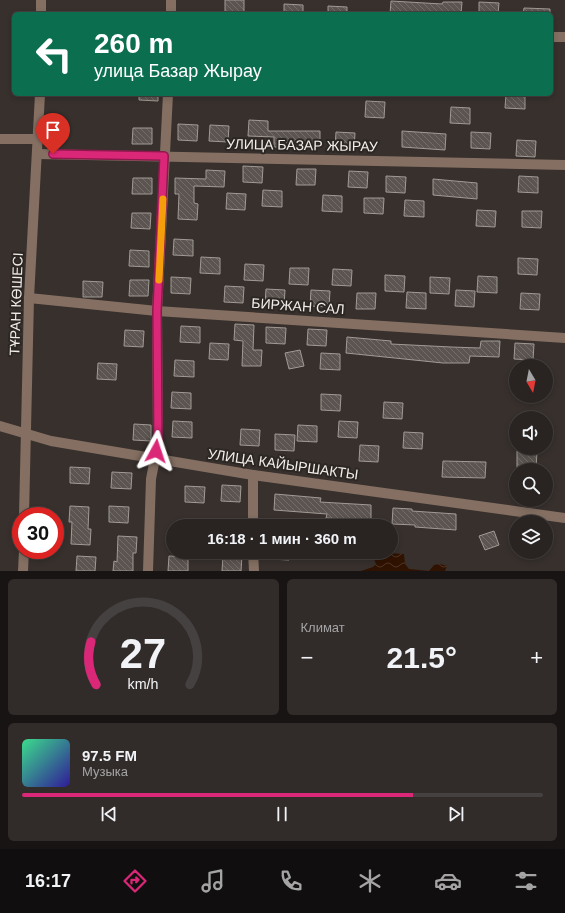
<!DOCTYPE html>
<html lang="ru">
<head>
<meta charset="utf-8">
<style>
  :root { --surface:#292422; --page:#312c2a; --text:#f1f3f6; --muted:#a5a4a5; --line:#454140; --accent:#db2777 }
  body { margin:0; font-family:Arial,sans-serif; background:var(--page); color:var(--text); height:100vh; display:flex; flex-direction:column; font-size:15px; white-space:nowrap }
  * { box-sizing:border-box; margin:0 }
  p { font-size:13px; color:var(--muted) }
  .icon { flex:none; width:22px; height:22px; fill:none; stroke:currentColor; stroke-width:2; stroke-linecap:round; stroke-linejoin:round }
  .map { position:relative; height:571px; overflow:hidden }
  .drawer { display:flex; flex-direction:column; gap:8px; padding:8px; background:#171413; flex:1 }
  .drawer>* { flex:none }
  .top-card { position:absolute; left:12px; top:12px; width:541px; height:84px; border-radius:6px; box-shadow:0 2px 6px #0003,0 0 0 1px var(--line); background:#0b6e4f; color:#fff; overflow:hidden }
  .needle { width:26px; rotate:170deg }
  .buttons { position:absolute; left:509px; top:359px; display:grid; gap:8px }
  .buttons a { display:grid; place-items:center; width:44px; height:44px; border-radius:50%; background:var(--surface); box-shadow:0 2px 6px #0003,0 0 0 1px var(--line); font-size:20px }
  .speed { position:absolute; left:12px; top:507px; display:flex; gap:8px; font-size:20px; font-weight:700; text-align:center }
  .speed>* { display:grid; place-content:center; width:52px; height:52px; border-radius:50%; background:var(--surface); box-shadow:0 2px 6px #0003,0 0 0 1px var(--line); line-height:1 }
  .speed .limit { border:6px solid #d22; background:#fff; color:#111 }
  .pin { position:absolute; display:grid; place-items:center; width:34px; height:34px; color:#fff; margin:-41px -17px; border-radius:50% 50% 50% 0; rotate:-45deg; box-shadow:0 0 4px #0007 }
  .pin .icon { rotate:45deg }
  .me { position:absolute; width:44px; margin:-22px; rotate:5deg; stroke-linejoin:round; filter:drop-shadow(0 0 3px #0008) }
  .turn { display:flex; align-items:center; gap:14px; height:84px; padding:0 16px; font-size:18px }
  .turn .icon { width:52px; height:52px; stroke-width:2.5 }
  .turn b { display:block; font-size:28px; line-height:34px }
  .big { font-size:30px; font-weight:700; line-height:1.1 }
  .drawer .card { flex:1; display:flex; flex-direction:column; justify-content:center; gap:6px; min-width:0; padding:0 14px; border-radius:6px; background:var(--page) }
  .drawer .dial { align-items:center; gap:0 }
  .dial svg { height:104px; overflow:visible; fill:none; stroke:var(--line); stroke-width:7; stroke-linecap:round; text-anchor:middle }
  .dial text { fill:var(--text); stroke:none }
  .song { display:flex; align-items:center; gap:12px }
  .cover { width:48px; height:48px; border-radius:6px; background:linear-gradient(135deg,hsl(150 70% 55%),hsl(250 70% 35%)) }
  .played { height:4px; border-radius:2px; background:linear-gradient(90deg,var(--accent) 75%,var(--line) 75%) }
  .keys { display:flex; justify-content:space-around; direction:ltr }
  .heat { display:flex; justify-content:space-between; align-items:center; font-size:22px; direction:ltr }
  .drawer .tiles { flex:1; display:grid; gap:8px; grid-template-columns:1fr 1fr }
  .card:last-child { grid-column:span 2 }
  .trip { position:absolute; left:166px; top:519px; width:232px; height:40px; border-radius:20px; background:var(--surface); box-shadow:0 2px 6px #0003,0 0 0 1px var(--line); font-weight:700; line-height:40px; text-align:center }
  .tabs { display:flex; height:64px; justify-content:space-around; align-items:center; background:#100e0e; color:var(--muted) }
  .tabs .icon { width:28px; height:28px }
  .tabs .current { color:var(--accent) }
  .tabs b { font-size:18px; color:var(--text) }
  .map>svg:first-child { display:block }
</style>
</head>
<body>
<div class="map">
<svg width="565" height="571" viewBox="0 0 565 571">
  <defs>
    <pattern id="water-waves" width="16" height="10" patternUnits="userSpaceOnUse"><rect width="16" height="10" fill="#301200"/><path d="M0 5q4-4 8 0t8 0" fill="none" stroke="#4e3525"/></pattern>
    <pattern id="building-back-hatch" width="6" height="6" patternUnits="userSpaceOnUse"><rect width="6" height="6" fill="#5b5450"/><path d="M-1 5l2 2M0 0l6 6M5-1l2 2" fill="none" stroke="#736d69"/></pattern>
  </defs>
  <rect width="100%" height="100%" fill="#37302d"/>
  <polygon fill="url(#water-waves)" points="374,552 404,554 405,564 409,569 429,571 434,565 440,564 447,566 445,571 361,571 373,567 376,564 374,559 368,556"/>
  <g fill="url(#building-back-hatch)" stroke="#a19a95">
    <rect x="225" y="0" width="19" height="14"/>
    <polygon points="391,1 442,4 443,2 462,2 461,14 390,14"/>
    <polygon points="479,2 499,3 498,14 479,14"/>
    <polygon points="284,4 303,5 303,14 284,14"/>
    <polygon points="328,6 347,7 347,14 328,14"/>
    <polygon points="524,8 550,9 550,14 523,14"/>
    <polygon points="139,94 158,94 158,101 139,100"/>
    <polygon points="506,94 525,94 525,109 505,108"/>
    <polygon points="366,101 385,102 384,118 365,117"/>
    <polygon points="451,107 470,108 470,124 450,123"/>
    <polygon points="249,120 268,121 268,131 320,131 320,147 274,147 274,137 248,136"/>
    <polygon points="178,124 198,125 197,141 178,140"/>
    <polygon points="210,125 229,126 228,142 209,141"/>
    <polygon points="133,128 152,128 152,144 132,144"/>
    <polygon points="402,131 446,134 445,150 402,147"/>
    <polygon points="336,132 355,133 354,149 335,148"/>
    <polygon points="471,132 491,133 490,149 471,148"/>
    <polygon points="517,140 536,141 535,157 516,156"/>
    <polygon points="243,166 263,167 262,183 243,182"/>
    <polygon points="297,169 316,169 315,185 296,185"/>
    <polygon points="206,170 225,171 224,187 194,186 194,203 198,204 197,220 178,219 179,194 175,194 175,178 206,179"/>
    <polygon points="349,171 368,172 367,188 348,187"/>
    <polygon points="386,176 406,177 405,193 386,192"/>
    <polygon points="519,176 538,177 538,193 518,192"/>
    <polygon points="133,178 152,178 152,194 132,194"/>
    <polygon points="433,179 477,183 477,199 433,195"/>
    <polygon points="263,190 282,191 282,207 262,206"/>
    <polygon points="227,193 246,194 245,210 226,209"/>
    <polygon points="323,195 342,196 342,212 322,211"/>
    <polygon points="364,198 384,198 383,214 364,213"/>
    <polygon points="405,200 424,201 424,217 404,216"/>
    <polygon points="477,210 496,211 495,227 476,226"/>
    <polygon points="522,211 542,211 541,228 522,227"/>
    <polygon points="132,213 151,213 150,229 131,228"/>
    <polygon points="174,239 193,240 193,256 173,255"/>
    <polygon points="130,250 149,251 149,267 129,266"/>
    <polygon points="201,257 220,258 220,274 200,273"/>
    <polygon points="518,258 538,259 537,275 518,274"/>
    <polygon points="245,264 264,265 263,281 244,280"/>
    <polygon points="290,268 309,268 308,285 289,284"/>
    <polygon points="333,269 352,270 351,286 332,285"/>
    <polygon points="385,275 405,276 404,292 385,291"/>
    <polygon points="478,276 497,277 497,293 477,292"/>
    <polygon points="171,277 191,278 190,294 171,293"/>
    <polygon points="430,277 450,278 449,294 430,293"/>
    <polygon points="130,280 149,280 148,296 129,296"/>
    <polygon points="83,281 103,282 102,297 83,297"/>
    <polygon points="225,286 244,287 243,303 224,302"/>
    <polygon points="266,289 285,290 284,306 265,305"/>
    <polygon points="311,290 330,291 329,307 310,306"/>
    <polygon points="456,290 475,291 474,307 455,306"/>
    <polygon points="407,292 426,293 426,309 406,308"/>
    <polygon points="357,293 376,293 375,309 356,309"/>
    <polygon points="521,293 540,294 539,310 520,309"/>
    <polygon points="235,324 254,325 253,350 262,350 261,366 242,366 243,341 234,340"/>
    <polygon points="181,326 200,327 200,343 180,342"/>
    <polygon points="266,327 286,328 285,344 266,343"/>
    <polygon points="308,329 327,330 326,346 307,345"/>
    <polygon points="125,330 144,331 143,347 124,346"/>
    <polygon points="347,337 391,341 391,344 451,347 480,348 481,341 500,341 499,357 470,356 469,363 443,363 346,353"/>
    <polygon points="210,343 229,344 228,360 209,359"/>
    <polygon points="515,343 534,344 533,360 514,359"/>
    <polygon points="300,350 304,366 289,369 285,353"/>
    <polygon points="321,353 340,354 340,370 320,369"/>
    <polygon points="175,360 194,361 194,377 174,376"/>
    <polygon points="98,363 117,364 116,380 97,379"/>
    <polygon points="172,392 191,393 191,409 171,408"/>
    <polygon points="321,394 341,395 340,411 321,410"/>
    <polygon points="384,402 403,403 402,419 383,418"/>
    <polygon points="173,421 192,422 192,438 172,437"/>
    <polygon points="339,421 358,422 357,438 338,437"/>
    <polygon points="134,424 151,425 151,441 133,440"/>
    <polygon points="298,425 317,426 317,442 297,441"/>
    <polygon points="241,429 260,430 259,446 240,445"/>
    <polygon points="404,432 423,433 422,449 403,448"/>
    <polygon points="275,434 295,435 294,451 275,450"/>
    <polygon points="360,445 379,446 378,462 359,461"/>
    <polygon points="517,451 537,452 536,468 517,467"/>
    <polygon points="443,461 486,462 485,478 442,477"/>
    <polygon points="70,467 90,468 89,484 70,483"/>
    <polygon points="112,472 132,473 131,489 111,488"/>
    <polygon points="222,485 241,486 240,502 221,501"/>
    <polygon points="185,486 205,487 204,503 185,502"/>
    <polygon points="275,494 321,498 320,502 371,505 371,521 326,518 327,514 274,510"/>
    <polygon points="70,506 89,507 88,529 91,529 90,545 71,544 72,522 69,522"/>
    <polygon points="109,506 129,507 128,523 109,522"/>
    <polygon points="393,508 412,509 412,511 456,514 456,530 415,527 415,525 392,524"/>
    <polygon points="494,531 499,545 485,550 479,536"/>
    <polygon points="118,536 137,537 136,553 133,553 133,571 113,571 114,561 117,562"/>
    <polygon points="270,552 289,552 289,560 270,559"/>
    <polygon points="223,555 242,555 241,571 222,571"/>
    <polygon points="77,556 96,557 95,571 76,571"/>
    <polygon points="169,556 188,557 188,571 168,571"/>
  </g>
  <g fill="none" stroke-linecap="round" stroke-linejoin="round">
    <g stroke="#846f62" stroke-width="10">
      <polyline points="41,14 41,0"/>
      <polyline points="171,14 171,0"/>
      <polyline points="551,37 565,37"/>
      <polyline points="0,139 38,139"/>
      <polyline points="37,154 565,165"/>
      <polyline points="29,298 157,311 565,338"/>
      <polyline points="0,426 51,441 253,475 565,518"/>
      <polyline points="253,475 253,526"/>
      <polyline points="24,516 29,298 40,94"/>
      <polyline points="253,552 254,571"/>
      <polyline points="23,571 24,550"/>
      <polyline points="148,571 151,479 158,443 157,311 168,94"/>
    </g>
  </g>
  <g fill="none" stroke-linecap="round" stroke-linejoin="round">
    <defs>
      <polyline id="route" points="53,154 164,156 157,311 158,443 156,451"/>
    </defs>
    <use href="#route" stroke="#8e194d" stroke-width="10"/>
    <use href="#route" stroke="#db2777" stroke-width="7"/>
    <polyline stroke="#f59e0b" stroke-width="7" points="159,280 163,199"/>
  </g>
  <g text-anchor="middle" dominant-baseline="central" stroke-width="4" stroke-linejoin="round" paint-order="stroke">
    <g font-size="14" fill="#f2eeeb" stroke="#2d2723">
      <text transform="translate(302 145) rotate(1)">УЛИЦА БАЗАР ЖЫРАУ</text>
      <text transform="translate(16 304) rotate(-88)">ТҰРАН КӨШЕСІ</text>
      <text transform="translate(298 306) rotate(4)">БИРЖАН САЛ</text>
      <text transform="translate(283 464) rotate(8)">УЛИЦА КАЙЫРШАКТЫ</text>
    </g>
  </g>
</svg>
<div class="buttons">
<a><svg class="needle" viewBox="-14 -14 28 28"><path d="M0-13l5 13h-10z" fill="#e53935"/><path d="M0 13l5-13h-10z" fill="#a5a4a5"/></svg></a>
<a><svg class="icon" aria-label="sound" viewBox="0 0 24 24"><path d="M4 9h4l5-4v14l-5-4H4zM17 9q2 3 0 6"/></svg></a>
<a><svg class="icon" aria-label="search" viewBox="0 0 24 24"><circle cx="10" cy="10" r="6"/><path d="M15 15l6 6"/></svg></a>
<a><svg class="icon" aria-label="layers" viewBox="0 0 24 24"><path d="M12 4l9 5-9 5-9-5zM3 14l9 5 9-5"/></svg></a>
</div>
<div class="speed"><div class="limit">30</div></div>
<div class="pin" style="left:53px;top:154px;background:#d93025"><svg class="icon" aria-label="arrive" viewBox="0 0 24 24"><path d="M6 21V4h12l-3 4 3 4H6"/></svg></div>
<svg class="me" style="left:156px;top:451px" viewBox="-20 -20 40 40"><path d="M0-17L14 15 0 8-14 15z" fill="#db2777" stroke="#fff" stroke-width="4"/></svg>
<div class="trip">16:18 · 1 мин · 360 m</div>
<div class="top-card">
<div class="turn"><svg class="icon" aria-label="left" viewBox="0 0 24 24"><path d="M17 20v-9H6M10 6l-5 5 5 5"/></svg><div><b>260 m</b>улица Базар Жырау</div></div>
</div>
</div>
<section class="drawer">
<div class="tiles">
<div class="card dial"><svg viewBox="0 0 100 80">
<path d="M14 69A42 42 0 1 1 86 69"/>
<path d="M14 69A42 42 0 0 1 10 36" stroke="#db2777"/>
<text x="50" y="56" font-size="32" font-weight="700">27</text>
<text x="50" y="72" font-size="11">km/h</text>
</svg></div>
<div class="card"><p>Климат</p>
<div class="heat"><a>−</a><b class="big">21.5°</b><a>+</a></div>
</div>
<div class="card">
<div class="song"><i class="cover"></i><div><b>97.5 FM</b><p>Музыка</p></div></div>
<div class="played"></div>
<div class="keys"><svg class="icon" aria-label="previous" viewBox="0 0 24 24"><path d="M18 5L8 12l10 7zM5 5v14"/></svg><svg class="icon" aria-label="pause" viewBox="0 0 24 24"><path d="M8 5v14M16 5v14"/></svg><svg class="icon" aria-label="next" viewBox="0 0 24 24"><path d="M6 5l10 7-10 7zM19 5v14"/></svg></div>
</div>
</div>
</section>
<nav class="tabs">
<b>16:17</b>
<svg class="icon current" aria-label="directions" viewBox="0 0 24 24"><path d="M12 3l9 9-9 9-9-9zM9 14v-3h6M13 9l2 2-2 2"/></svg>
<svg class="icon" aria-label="music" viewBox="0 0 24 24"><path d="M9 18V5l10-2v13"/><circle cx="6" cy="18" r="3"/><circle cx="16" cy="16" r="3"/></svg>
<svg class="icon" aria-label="phone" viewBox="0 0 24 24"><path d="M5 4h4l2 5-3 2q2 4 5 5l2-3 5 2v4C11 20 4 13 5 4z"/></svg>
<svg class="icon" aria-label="climate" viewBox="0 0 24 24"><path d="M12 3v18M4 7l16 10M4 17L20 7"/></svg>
<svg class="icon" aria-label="car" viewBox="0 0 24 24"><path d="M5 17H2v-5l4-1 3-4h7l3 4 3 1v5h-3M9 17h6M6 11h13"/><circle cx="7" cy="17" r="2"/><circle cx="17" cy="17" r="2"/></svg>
<svg class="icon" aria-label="filters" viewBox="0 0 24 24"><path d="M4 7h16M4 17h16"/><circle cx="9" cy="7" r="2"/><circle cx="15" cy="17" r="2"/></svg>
</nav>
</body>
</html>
